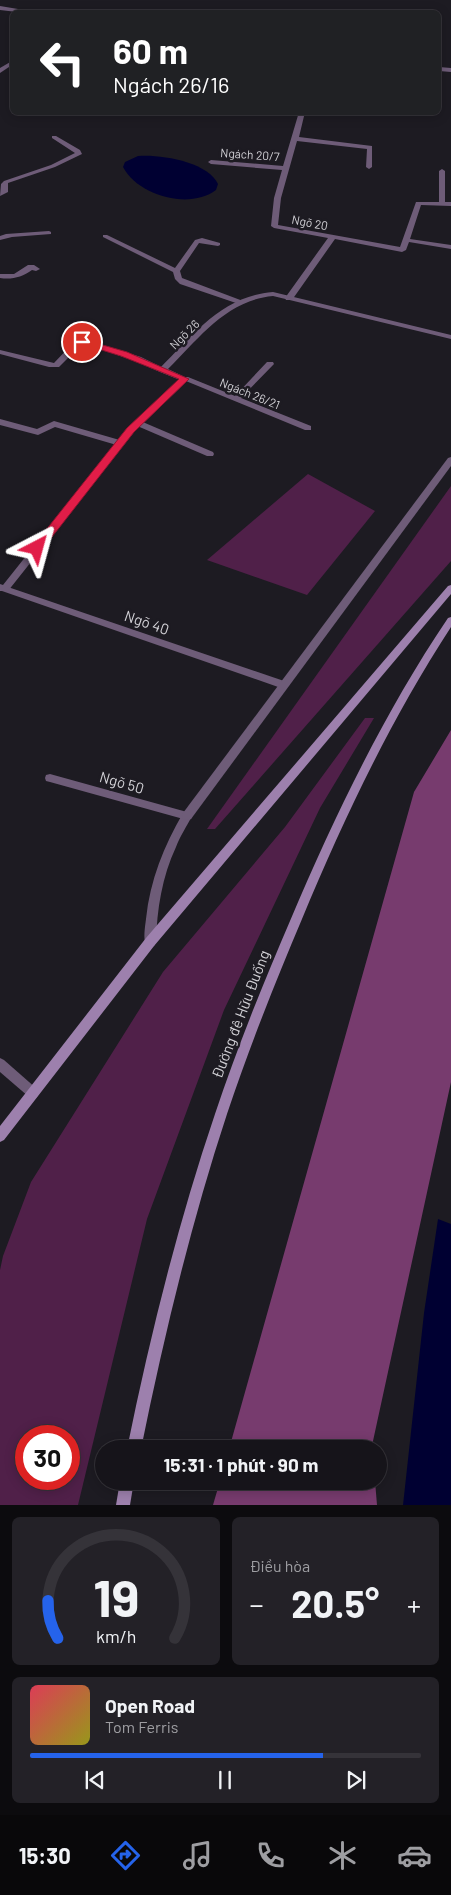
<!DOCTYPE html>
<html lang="vi">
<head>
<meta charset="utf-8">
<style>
  :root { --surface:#16141a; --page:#232127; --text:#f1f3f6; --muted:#9e9ea2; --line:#353339; --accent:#2563eb }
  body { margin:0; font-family:Barlow,sans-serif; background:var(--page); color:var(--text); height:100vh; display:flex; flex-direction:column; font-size:19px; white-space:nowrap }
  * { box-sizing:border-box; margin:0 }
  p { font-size:16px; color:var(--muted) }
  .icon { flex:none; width:28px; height:28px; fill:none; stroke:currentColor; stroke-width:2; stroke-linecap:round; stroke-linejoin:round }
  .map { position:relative; height:1505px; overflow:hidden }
  .panel { display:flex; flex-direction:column; gap:12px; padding:12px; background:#0c0b0e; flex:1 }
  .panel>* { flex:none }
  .guide { position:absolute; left:10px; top:10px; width:431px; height:105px; border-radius:8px; box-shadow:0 2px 12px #0003,0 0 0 1px var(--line); background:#202124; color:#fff; overflow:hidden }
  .speed { position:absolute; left:15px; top:1425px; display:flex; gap:10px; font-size:25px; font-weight:700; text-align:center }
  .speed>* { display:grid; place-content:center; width:65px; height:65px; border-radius:50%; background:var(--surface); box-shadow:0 2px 12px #0003,0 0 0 1px var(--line); line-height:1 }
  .speed .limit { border:8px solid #d22; background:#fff; color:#111 }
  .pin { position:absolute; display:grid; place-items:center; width:42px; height:42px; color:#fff; margin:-21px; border:2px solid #fff; border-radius:50%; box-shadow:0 1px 5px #0007 }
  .me { position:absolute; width:55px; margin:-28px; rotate:39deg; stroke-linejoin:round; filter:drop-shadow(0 0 4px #0008) }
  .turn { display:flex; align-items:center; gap:18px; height:105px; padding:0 20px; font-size:22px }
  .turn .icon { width:65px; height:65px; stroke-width:2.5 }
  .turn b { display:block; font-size:35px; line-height:42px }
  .big { font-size:38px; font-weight:700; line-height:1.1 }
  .panel .widget { flex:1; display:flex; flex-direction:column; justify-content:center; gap:8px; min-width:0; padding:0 18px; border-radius:8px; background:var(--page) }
  .panel .dial { align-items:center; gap:0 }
  .dial svg { height:130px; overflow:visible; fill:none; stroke:var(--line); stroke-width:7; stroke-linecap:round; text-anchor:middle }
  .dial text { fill:var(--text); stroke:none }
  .song { display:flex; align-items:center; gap:15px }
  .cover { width:60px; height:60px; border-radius:8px; background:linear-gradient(135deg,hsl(350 70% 55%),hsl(60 70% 35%)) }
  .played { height:5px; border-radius:2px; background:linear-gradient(90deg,var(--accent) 75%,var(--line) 75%) }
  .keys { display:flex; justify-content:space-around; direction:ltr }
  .heat { display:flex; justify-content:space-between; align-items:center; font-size:28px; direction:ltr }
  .panel .tiles { flex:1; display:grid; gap:12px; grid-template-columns:1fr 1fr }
  .widget:last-child { grid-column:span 2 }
  .trip { position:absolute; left:95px; top:1440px; width:292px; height:50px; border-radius:25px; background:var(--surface); box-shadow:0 2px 12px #0003,0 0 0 1px var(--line); font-weight:700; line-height:50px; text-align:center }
  .menu { display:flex; height:80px; justify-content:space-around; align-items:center; background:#09080a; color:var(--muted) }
  .menu .icon { width:35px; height:35px }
  .menu .on { color:var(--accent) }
  .menu b { font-size:22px; color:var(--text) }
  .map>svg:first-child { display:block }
</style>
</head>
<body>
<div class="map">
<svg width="451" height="1505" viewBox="0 0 451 1505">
  <rect width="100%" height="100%" fill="#1d1b22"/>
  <g fill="#502049" fill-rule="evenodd">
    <polygon points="308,474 375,511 307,595 207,560"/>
    <polygon points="451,486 451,561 215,829 207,829"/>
    <path d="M365,718H374L320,808L224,1010L147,1219L78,1505H0V1270L3,1256L31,1182L163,972L285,827ZM69,1436V1479H26V1436Z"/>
  </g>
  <g fill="#773b6e">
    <polygon points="451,730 451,1082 373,1441 374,1449 229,1449 414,792"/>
    <polygon points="220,1481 375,1481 377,1505 213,1505"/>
  </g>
  <g fill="#000032">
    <path d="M138,156C161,154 208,162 218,184L216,190C190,210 138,196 123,167L125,162Z"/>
    <polygon points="438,1219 451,1224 451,1505 403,1505 424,1313"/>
  </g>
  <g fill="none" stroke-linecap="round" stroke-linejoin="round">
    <g fill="#6e5c78" fill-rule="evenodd">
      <polygon points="12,61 12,65 0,73 0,68"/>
      <polygon points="299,112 305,112 299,137 372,146 372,167 369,169 366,167 367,149 297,141 281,198 278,225 400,247 416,202 439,202 439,171 442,169 445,171 445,202 451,202 451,206 421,205 410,239 451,245 451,249 409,242 406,250 402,252 335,239 292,300 286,300 285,298 328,238 274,228 271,226 274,198 282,170 211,164 208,162 211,160 283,166"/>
      <polygon points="52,136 56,136 80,150 82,154 55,167 8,183 8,192 0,196 1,184 4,181 51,165 75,153 52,138"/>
      <polygon points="49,231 51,232 51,234 12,237 0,240 0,236 6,234"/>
      <polygon points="103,235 107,235 175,268 195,240 202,238 220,243 220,245 218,246 199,243 180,271 182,278 243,301 242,303 236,303 180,284 175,279 173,272 103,237"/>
      <path d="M28,265H34L40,269L36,271L32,270C22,277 12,280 0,278V274H14Z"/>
      <polygon points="85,340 141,357 167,370 166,372 160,372 135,361 85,344 80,346 59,367 49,367 0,354 0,350 54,363 74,342"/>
      <polygon points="267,362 273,362 274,364 241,398 311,426 311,430 305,430 181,379 185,377 188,377 235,396"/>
      <polygon points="0,419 37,429 54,421 123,441 124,443 120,446 55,427 38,435 0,425"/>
      <polygon points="138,420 213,452 214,454 213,456 207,456 135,425 134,423"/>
      <polygon points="5,586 287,682 289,685 284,689 281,688 2,591 0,589 2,587"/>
      <polygon points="50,774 187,812 191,813 192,816 191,819 187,820 50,782 46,781 45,778 46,775"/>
    </g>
    <g fill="#6e5c78" fill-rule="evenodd">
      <polygon points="0,6 24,10 27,12 17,12 0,10"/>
      <polygon points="439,67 451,68 451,72 439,71"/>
      <path d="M273,292L451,335V339L273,296C227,300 199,338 168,369L189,379L134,432L8,591H0V584L3,585L128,428L180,380L160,372V368C194,334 222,296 273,292Z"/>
      <path d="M187,812L191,813L192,816C187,826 180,836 176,847C162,877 157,909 156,942L154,946L150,947L146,946C143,938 145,927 146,919C150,880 164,846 183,813Z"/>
      <polygon points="0,1058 4,1060 37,1089 39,1093 37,1097 33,1099 29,1097 0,1072"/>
    </g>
    <polygon fill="#6e5c78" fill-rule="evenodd" points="451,457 451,466 191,819 187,820 183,819 182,816 183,813 448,458"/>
    <g fill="#9d80ad" fill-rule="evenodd">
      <polygon points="451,585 451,594 154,946 4,1140 0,1142 0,1126 146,938 448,586"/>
      <path d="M451,617V627C391,719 344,818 302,919C275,983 249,1048 227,1114C191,1223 164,1336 141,1449H127C150,1336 178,1223 215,1114C237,1048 263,984 290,921C335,815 384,713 448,618Z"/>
      <polygon points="120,1481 134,1481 130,1505 116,1505"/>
    </g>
  </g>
  <polygon fill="#e11d48" stroke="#92132f" points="82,339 127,352 189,379 134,432 41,551 34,551 34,545 127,428 179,379 121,356 79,343 78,342"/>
  <g text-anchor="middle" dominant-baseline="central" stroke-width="5" stroke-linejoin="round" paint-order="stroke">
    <g font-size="12" fill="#d2d1d6" stroke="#1d1b22">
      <text transform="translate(250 154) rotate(4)">Ngách 20/7</text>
      <text transform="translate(310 222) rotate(11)">Ngõ 20</text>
      <text transform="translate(184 334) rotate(-45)">Ngõ 26</text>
      <text transform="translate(250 393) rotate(22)">Ngách 26/21</text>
    </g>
    <g font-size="15" fill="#d2d1d6" stroke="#1d1b22">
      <text transform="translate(147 622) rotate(19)">Ngõ 40</text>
      <text transform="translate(122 782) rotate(16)">Ngõ 50</text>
      <text transform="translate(240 1014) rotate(-69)">Đường đê Hữu Đuống</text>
    </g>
  </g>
</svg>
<div class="speed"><div class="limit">30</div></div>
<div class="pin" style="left:82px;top:342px;background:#d93025"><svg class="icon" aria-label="arrive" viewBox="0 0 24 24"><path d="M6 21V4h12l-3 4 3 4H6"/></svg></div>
<svg class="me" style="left:37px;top:548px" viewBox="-20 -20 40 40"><path d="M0-17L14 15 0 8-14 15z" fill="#e11d48" stroke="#fff" stroke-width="4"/></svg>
<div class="trip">15:31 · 1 phút · 90 m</div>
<div class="guide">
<div class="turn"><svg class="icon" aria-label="left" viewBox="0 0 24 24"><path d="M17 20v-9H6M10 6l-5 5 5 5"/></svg><div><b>60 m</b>Ngách 26/16</div></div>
</div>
</div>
<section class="panel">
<div class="tiles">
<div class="widget dial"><svg viewBox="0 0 100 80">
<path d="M14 69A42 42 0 1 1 86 69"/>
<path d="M14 69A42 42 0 0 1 8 46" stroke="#2563eb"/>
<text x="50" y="56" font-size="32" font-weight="700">19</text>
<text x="50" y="72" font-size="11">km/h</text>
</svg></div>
<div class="widget"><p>Điều hòa</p>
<div class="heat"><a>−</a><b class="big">20.5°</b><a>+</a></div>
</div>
<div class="widget">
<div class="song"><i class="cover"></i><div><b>Open Road</b><p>Tom Ferris</p></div></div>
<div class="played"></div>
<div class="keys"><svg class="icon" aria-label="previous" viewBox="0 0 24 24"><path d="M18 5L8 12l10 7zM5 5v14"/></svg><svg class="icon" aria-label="pause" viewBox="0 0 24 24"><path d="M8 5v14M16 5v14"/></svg><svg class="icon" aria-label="next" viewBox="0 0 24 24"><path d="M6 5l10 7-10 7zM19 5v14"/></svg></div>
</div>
</div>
</section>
<nav class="menu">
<b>15:30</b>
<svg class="icon on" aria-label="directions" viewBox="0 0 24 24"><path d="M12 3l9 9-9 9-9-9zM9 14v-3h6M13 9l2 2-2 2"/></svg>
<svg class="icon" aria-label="music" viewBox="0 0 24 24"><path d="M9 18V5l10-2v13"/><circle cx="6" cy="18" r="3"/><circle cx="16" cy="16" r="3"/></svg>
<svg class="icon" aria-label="phone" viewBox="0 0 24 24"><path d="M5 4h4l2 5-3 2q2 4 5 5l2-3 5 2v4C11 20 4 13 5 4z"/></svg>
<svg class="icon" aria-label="climate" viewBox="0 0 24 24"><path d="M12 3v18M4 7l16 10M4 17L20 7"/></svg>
<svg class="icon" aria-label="car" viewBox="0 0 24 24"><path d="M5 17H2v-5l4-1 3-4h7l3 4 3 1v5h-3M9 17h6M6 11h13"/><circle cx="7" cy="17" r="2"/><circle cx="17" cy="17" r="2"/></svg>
</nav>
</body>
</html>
